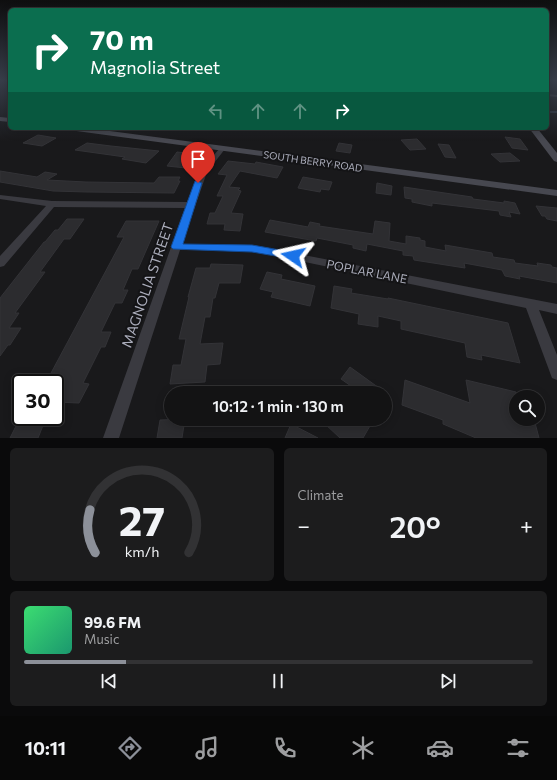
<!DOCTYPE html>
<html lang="en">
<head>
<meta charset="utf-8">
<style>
  :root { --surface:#131314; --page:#1c1c1d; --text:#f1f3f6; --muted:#9d9ea0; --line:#323234; --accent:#8c9099 }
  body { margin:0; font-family:Commissioner,sans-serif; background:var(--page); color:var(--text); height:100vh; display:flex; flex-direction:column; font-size:15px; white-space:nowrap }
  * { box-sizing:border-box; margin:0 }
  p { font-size:13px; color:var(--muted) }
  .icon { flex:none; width:22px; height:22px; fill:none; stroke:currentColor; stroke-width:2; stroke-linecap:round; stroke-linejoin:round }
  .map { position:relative; height:438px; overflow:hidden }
  .sheet { display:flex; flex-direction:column; gap:10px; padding:10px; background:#0a0a0b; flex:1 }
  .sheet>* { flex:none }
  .guide { position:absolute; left:8px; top:8px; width:541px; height:122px; border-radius:6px; box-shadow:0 2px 10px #0003,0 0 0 1px var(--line); background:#0b6e4f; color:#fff; overflow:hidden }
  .controls { position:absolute; left:509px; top:390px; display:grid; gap:8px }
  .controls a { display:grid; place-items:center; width:36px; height:36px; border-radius:50%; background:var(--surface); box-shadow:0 2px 10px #0003,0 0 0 1px var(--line); font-size:20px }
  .speed { position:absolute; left:12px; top:374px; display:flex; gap:8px; font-size:20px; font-weight:700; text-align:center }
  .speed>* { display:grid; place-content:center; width:52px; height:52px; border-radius:50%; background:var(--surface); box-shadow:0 2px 10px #0003,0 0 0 1px var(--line); line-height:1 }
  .speed .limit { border:2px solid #111; border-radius:6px; background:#fff; color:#111 }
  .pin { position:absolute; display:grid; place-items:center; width:34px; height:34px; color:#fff; margin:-41px -17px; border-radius:50% 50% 50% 0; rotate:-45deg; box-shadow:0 0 4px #0007 }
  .pin .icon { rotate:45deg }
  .me { position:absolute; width:44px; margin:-22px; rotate:281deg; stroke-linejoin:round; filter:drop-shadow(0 0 3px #0008) }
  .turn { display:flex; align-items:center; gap:14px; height:84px; padding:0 16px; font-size:18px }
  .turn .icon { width:52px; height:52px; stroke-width:2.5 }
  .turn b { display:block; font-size:28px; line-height:34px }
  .lanes { display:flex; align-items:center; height:38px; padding:0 16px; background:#0003; justify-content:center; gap:20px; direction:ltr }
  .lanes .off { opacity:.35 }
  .big { font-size:30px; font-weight:600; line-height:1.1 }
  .sheet .card { flex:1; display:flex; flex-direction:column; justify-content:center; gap:6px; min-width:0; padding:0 14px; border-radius:6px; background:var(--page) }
  .sheet .dial { align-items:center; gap:0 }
  .dial svg { height:104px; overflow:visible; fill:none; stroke:var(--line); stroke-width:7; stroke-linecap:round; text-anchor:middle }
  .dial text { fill:var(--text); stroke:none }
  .song { display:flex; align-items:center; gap:12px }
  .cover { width:48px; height:48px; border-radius:6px; background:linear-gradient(135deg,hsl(140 70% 55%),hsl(160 70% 35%)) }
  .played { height:4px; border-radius:2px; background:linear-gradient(90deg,var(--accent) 20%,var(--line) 20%) }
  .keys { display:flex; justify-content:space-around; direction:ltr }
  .heat { display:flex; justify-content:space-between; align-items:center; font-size:22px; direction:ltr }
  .sheet .tiles { flex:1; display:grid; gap:10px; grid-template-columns:1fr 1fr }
  .card:last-child { grid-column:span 2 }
  .trip { position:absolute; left:164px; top:386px; width:228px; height:40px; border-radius:20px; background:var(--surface); box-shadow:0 2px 10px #0003,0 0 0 1px var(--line); font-weight:600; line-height:40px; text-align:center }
  .menu { display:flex; height:64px; justify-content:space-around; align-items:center; background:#080808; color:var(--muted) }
  .menu .icon { width:28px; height:28px }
  .menu .on { color:var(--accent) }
  .menu b { font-size:18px; color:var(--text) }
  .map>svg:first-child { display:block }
</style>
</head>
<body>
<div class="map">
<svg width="557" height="438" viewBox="0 0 557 438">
  <rect width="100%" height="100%" fill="#19191b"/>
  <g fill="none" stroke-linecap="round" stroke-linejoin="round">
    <polyline stroke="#2e3540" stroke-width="2" points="547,112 557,112"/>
  </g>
  <g fill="#2c2c2f" stroke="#333337">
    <polygon points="38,135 56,138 42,146 23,143"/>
    <polygon points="505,137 520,139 528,150 512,148"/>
    <polygon points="417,139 426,149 410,150 401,140"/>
    <polygon points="87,143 111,146 159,151 146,163 122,159 125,157 75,150"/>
    <polygon points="339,143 352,145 350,153 336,151"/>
    <polygon points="438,144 449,145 456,158 445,157"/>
    <polygon points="177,152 195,154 186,168 167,166"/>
    <polygon points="510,153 520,161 500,162 491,154"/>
    <polygon points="228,161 255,164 256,162 283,167 277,178 240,171 229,187 240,188 238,190 241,191 231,213 243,214 240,231 224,230 225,224 207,224 210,213 215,213 223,196 217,196 227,175 218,174"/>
    <polygon points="0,171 37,177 45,172 57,174 47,180 86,182 154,183 159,177 180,177 178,181 180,181 174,193 87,192 53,191 0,182"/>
    <polygon points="303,177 332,182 329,190 321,189 320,192 298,188"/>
    <polygon points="377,183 392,186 391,195 376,193"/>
    <polygon points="404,187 472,197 473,199 504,203 504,201 515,203 520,214 509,212 511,217 500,215 499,211 432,203 432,206 412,202 412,199 405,198"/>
    <polygon points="536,206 557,208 557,221 547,219 545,216 542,216"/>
    <polygon points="67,219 84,219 70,239 64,239 40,272 45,272 15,313 19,313 9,328 21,328 10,345 8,345 0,356 0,298 44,242 45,242 55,230 58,230"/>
    <polygon points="270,220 308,227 310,222 320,224 319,226 373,234 375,221 390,223 389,241 406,244 406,236 420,238 420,240 425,241 425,247 446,251 445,245 492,253 493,257 514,260 515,263 538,266 537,263 551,265 552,267 557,268 557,283 519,276 520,279 505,276 502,270 464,263 465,268 414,260 413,256 403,255 403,251 367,244 366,251 353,248 353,245 317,238 316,241 265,232"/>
    <polygon points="126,221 159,221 138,269 132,269 123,290 128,290 122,303 115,303 101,332 111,332 105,347 101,347 83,383 89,384 79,403 55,402 55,373 51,373 124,237 117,237"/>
    <polygon points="211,264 243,265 240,283 219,283 215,298 213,298 210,317 205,317 200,344 223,343 220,364 207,365 205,382 170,384 173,365 181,365 186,339 179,339 189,297 188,297 196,268 210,268"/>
    <polygon points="267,272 282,275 281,279 315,286 310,306 271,297 273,292 260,289"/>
    <polygon points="334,286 352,289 351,293 388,299 388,298 508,323 520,363 481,355 482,360 467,357 465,343 401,329 401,321 378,316 378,327 358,324 359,314 331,308"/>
    <polygon points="350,367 386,393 347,393 351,386 341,379"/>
    <polygon points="405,380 470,403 466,380 516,392 516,419 534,419 539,438 476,438 443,424 443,420 402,405"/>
    <polygon points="185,419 182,438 157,438 160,420"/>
    <polygon points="329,419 374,419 363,438 340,438 325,424"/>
    <polygon points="44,423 38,438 10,438 16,426"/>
    <polygon points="291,424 318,438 285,438"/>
  </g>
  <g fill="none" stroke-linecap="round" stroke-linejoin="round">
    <g fill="#3a3a40" fill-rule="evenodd">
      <polygon points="547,94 557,95 557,97 547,96"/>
      <polygon points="222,147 225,149 207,172 182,244 252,245 557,304 557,314 539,310 557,355 557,380 552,378 526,308 252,251 180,250 119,438 103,438 185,208 54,207 4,266 0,267 0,256 46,206 0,199 0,195 52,201 187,202 199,172 220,148"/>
    </g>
    <g fill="#474850" fill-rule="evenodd">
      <polygon points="0,117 10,118 10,122 0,121"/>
      <polygon points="65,128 87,128 557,190 557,196 69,130"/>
      <polygon points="529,128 537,128 557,153 557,162 554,161"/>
    </g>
  </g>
  <linearGradient id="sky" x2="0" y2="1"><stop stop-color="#0e0e0f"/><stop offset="0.57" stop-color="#383e4a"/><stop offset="1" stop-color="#383e4a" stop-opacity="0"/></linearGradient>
  <rect width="557" height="141" fill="url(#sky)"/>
  <polygon fill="#1a73e8" stroke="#114b97" points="195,181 198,181 202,183 183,244 252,245 297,253 298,256 297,258 293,259 252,252 173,249 171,247"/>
  <g text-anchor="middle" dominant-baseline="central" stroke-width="4" stroke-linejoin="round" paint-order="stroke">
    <g font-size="10" fill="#abadbb" stroke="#141416">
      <text transform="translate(313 161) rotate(8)">SOUTH BERRY ROAD</text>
    </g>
    <g font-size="12" fill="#abadbb" stroke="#141416">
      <text transform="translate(367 271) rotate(11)">POPLAR LANE</text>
    </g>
    <g font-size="14" fill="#abadbb" stroke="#141416">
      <text transform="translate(147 285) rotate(-71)">MAGNOLIA STREET</text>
    </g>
  </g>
</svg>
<div class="controls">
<a><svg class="icon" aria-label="search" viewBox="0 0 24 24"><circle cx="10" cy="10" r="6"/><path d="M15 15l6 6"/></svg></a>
</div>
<div class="speed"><div class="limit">30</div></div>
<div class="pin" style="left:198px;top:183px;background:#d93025"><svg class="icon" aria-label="arrive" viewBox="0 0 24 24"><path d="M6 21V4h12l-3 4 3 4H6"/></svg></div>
<svg class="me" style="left:293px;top:256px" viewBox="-20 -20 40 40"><path d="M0-17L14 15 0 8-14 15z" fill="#1a73e8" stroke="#fff" stroke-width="4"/></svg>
<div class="trip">10:12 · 1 min · 130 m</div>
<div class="guide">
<div class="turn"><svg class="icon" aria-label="right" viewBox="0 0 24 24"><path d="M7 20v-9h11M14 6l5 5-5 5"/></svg><div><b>70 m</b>Magnolia Street</div></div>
<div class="lanes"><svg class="icon off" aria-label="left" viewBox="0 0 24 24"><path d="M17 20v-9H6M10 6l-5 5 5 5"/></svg><svg class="icon off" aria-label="ahead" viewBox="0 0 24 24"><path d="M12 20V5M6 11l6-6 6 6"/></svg><svg class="icon off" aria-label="ahead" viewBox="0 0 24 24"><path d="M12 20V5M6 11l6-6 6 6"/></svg><svg class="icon" aria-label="right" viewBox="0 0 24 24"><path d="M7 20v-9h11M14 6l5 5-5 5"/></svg></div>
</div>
</div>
<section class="sheet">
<div class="tiles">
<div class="card dial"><svg viewBox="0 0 100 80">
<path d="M14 69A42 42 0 1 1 86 69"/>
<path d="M14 69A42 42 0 0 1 10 36" stroke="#8c9099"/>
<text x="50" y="56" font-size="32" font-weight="700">27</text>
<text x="50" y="72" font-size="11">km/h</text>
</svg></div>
<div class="card"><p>Climate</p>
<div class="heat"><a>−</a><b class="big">20°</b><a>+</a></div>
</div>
<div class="card">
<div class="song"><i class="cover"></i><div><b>99.6 FM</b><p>Music</p></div></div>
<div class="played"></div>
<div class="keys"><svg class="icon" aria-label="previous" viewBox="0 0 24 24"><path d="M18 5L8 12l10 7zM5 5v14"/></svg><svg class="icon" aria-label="pause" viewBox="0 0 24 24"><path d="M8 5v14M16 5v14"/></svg><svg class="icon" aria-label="next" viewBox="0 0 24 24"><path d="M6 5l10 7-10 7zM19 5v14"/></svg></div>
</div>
</div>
</section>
<nav class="menu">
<b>10:11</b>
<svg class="icon on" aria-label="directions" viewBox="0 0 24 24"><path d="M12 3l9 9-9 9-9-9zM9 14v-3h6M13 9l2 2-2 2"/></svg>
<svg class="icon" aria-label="music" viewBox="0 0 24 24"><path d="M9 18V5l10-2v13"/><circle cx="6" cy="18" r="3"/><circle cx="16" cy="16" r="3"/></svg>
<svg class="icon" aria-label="phone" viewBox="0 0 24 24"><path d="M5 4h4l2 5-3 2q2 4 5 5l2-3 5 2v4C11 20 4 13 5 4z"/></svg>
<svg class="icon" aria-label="climate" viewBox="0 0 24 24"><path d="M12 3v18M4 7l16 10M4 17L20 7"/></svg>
<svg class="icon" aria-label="car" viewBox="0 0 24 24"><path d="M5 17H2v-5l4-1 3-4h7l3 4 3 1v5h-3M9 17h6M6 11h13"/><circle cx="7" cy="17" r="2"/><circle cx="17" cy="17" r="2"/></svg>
<svg class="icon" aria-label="filters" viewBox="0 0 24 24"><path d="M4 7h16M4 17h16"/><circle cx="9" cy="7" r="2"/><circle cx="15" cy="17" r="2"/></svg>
</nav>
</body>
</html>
